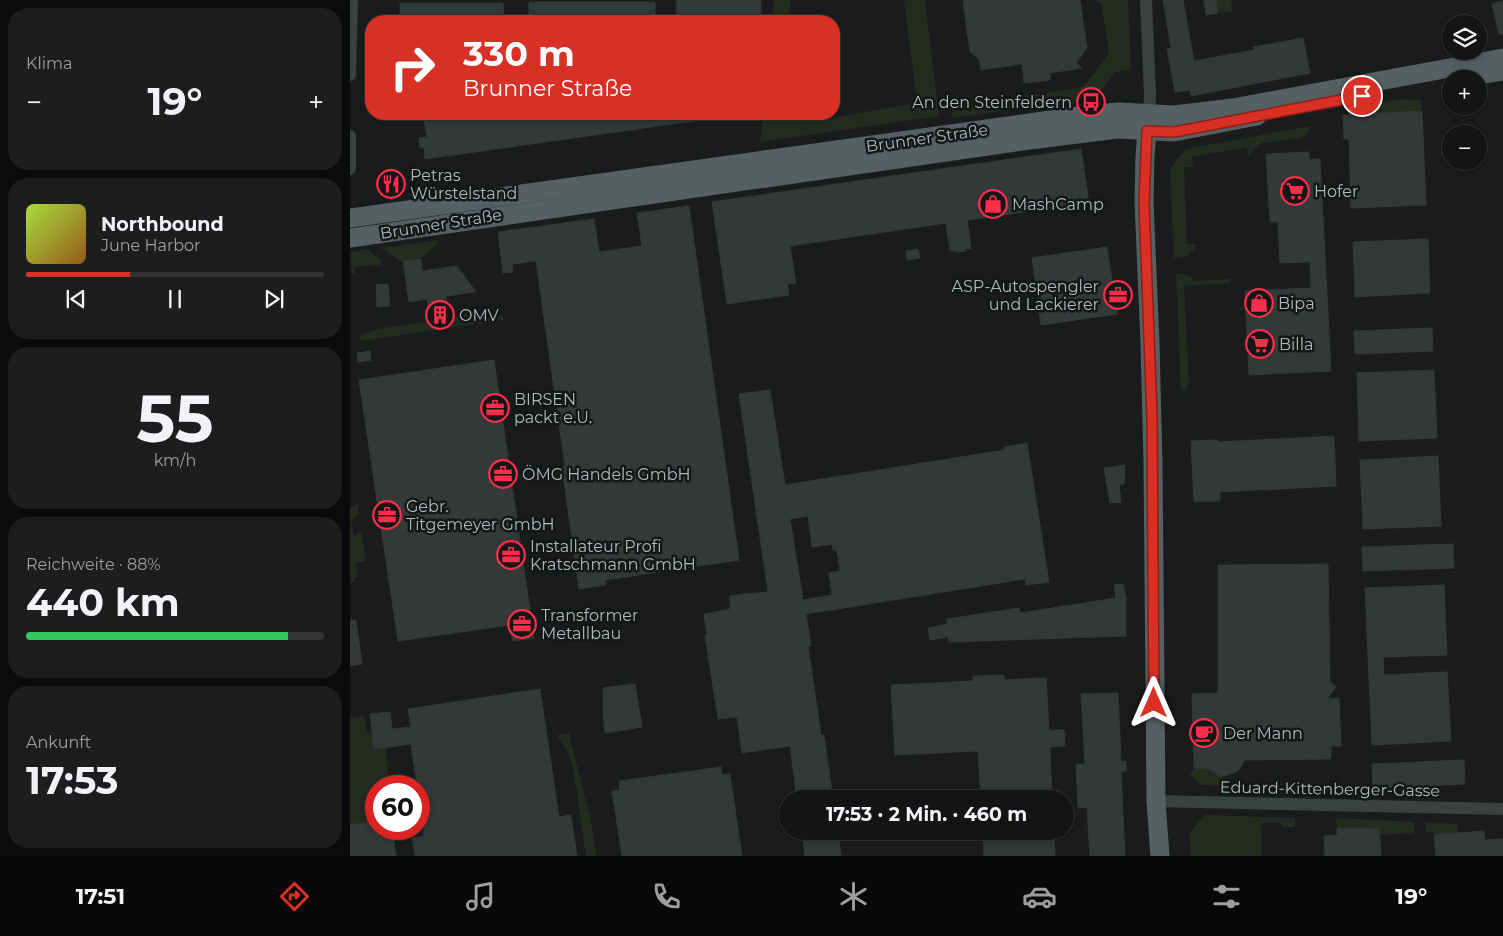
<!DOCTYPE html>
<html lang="de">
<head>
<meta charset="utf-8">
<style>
  :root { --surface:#131415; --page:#1c1d1e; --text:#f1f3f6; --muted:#9d9ea0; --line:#323334; --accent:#d93025 }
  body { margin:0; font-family:Montserrat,sans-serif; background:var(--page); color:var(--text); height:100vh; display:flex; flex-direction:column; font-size:19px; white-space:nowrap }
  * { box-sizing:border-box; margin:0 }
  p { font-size:16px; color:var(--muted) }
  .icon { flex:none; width:28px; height:28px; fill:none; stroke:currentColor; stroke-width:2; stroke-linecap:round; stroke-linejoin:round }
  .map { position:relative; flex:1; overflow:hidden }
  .details { display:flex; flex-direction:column; gap:8px; padding:8px; background:#0a0b0c; width:350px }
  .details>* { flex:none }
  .hud { position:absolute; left:15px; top:15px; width:475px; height:105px; border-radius:20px; box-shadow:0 2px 8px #0003,0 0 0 1px var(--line); background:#d93025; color:#fff; overflow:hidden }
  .controls { position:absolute; left:1092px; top:15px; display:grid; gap:10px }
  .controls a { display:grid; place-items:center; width:45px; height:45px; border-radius:50%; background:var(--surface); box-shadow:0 2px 8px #0003,0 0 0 1px var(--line); font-size:25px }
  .speed { position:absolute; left:15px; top:775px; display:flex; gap:10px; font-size:25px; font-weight:700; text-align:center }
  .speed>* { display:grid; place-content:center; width:65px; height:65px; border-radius:50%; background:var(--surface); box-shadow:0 2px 8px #0003,0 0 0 1px var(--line); line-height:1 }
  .speed .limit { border:8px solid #d22; background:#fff; color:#111 }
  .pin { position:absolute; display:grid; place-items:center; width:42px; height:42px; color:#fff; margin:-21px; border:2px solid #fff; border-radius:50%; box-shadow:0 1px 5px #0007 }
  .me { position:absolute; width:55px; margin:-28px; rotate:0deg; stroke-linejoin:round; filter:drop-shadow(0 0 4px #0008) }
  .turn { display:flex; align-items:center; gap:18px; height:105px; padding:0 15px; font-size:22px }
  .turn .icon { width:65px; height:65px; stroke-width:2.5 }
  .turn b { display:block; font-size:35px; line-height:42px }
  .big { font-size:38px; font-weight:700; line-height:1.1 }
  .details .tile { flex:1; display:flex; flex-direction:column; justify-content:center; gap:8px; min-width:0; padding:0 18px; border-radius:20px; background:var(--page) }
  .details .dial { align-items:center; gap:0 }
  .dial b { font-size:65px; line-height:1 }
  .song { display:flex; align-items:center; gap:15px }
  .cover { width:60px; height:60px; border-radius:8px; background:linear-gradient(135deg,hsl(80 70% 55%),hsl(30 70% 35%)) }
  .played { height:5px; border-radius:2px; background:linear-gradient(90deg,var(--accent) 35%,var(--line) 35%) }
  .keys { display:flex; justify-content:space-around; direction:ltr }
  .heat { display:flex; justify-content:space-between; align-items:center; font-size:28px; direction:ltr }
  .charge { height:8px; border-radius:4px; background:linear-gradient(90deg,#34c759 88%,var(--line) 0) }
  .trip { position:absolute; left:429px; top:790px; width:295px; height:50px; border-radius:25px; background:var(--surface); box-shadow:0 2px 8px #0003,0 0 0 1px var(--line); font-weight:700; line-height:50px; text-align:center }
  .dock { display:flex; height:80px; justify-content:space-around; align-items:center; background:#080808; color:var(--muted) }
  .dock .icon { width:35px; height:35px }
  .dock .active { color:var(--accent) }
  .dock b { font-size:22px; color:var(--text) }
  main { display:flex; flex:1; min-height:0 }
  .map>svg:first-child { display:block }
</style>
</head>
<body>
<main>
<section class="details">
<div class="tile"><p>Klima</p>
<div class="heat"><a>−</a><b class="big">19°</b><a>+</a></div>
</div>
<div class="tile">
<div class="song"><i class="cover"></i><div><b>Northbound</b><p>June Harbor</p></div></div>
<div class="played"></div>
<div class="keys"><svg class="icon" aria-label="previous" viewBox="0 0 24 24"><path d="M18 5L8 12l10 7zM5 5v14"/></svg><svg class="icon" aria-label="pause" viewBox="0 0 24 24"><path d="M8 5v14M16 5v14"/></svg><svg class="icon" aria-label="next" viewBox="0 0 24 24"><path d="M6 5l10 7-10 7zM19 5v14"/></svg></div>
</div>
<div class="tile dial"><b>55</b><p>km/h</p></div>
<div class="tile"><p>Reichweite · 88%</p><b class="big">440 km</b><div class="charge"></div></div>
<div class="tile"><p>Ankunft</p><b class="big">17:53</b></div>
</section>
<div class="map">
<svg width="1153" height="856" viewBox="0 0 1153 856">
  <rect width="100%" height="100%" fill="#191b1c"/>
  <g fill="#262b20">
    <polygon points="424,0 441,0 439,21 422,21"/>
    <polygon points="554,0 575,0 589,116 410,142 413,114 461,114 474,119 567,103"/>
    <polygon points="746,0 778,0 781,69 765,72 749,93 750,97 602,118 603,100 608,94 611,106 733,87 759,53 751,2 747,2"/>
    <polygon points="866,0 881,0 883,11 868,13"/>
    <polygon points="1049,99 1071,100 1072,111 1000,114 998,107"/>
    <polygon points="960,126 957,134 951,138 911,143 898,156 897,147 842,157 843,167 834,167 837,244 846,244 844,249 836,257 824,258 820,169 836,149"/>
    <path d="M89,240C77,256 71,261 50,261L31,248Z"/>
    <polygon points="17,249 32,261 30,265 4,267 5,274 2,274 0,256 2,252"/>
    <polygon points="826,274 834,274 845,281 881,279 881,283 834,286 839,384 836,391 831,391"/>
    <polygon points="142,310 142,313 146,316 153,316 154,320 10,341 9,336 27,329 81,321 82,324 100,320 100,317"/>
    <polygon points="8,504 9,514 1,521 4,536 11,531 16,561 6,563 8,577 4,578 5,582 0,583 0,508"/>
    <polygon points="14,716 17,733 22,732 36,747 39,786 26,786 26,821 0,825 0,718"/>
    <polygon points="220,733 221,742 241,820 246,856 236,856 223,768 218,753 207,735"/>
    <polygon points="845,769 860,769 868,775 874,776 873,786 851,785 840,774"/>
    <polygon points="855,815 945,818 945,827 932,827 931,823 911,823 912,856 841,856 839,833"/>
    <polygon points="986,818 1065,822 1064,832 1061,833 1030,835 1029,829 987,828"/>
    <polygon points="1075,822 1107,824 1108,833 1084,835 1083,833 1076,832"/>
  </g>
  <g fill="#343838" stroke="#333738" fill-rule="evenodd">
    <polygon points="327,0 411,0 411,20 326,17"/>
    <polygon points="613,0 730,0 737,48 726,63 732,68 700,73 700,80 674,83 672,64 631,70 629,59 620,52"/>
    <polygon points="813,0 833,0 844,61 904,50 903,47 953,38 960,73 841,96 840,90 825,92 817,49 821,48"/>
    <polygon points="854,0 866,0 868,13 856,15"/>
    <polygon points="1153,1 1153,34 1149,34 1142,4"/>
    <rect x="179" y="2" width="126" height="19"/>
    <polygon points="50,3 153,3 154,21 50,21"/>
    <polygon points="1072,111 1076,205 1001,208 999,139 994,139 993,115"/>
    <polygon points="73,114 202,114 203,120 245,114 357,114 358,119 75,159 74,148 70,148 69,138 77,137"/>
    <polygon points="731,149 739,203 617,220 621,248 615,249 616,251 606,252 606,250 600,251 596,223 440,246 446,283 437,284 439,295 377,304 362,202"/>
    <polygon points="959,152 959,160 970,159 981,371 899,375 895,291 961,288 960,262 930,263 928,222 920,222 916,154"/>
    <polygon points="52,176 54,189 30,193 28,180"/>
    <polygon points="339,206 389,560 255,580 256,585 229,589 212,467 215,466 186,261 162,264 163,272 153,273 148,232 244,219 249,252 292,246 287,213"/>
    <polygon points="1078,239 1080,293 1005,297 1003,242"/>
    <polygon points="757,247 767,314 691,325 682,258"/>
    <polygon points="568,249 570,258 557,260 556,251"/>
    <polygon points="71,259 72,271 107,266 126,292 96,296 100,320 81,324 77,299 59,302 53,261"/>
    <polygon points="38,284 40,306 27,307 26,285"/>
    <polygon points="1082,328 1083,351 1005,354 1004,331"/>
    <polygon points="20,351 21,360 8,362 7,353"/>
    <polygon points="144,360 184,638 163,641 160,625 48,641 9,380"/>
    <polygon points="1084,370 1087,438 1009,441 1007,373"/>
    <path d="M420,390L435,485L655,450L654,447L677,443L699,582L676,585L675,579L456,614L461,646H458L471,735H474L483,799H447L440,746L392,753L387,717L368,719L355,635H357L354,614L380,609V596L399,593V594L418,592L389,394ZM458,516L462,547L482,544L483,550H487L490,571L479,573L482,595L453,600L440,519Z"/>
    <polygon points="984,436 986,486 870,492 870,501 844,502 841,441 867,440 868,442"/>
    <polygon points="1088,456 1091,526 1013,529 1010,460"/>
    <polygon points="775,465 774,484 769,485 771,502 760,503 754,468"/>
    <polygon points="1103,544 1104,568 1013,571 1012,547"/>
    <polygon points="978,564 980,681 986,687 977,699 989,698 991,746 981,746 981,759 895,760 890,768 886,772 874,776 868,775 860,769 844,768 842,694 868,693 868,565"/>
    <polygon points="773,584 776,597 776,636 599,642 598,637 580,640 578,628 598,624 597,619 669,608 670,613 766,598 764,585"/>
    <polygon points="1094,585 1097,655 1033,657 1034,675 1097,672 1101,741 1022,745 1015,588"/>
    <polygon points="0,620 6,620 12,664 0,666"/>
    <polygon points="654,675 655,680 696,678 699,730 714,730 715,746 700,747 702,799 631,799 628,751 545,755 541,685 623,681 623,676"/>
    <polygon points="285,684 292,727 255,733 253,710 253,688"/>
    <polygon points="190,689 209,817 221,815 227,856 65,856 62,838 74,836 69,798 69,786 67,786 61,744 24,749 20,714 40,712 42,729 61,727 58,709"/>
    <polygon points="768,693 771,762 776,761 776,771 771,771 775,856 740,856 737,807 728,808 726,764 735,764 731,694"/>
    <polygon points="1114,760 1115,784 1023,788 1022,764"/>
    <polygon points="371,767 372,775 380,774 392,856 272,856 262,791 270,790 269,781"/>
    <polygon points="26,821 26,829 42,829 46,856 0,856 0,825"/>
    <polygon points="987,828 1029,829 1031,856 975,856 974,836 987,835"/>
    <polygon points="452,831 488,831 491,856 455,856"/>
    <polygon points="633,831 704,831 705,856 634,856"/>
    <polygon points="1134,831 1135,840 1153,839 1153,856 1086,856 1084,835"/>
  </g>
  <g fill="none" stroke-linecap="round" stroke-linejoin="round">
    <g stroke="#3a4141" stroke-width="12">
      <polyline points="796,0 800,94 799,113"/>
      <polyline points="0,75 2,0"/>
      <polyline points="0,136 0,169"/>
      <polyline points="806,801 1153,809"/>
    </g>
    <g stroke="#556060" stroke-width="19">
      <polyline points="1122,76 1153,71"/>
      <polyline points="798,120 795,156 794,202 800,343 803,463 806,801 810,856"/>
      <polyline points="0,218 743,114 769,112 824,115 883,108 1153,58"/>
      <polyline points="0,238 679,140 767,129 824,132 907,116"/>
    </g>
  </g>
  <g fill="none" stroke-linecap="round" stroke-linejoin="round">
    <defs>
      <polyline id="route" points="804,703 802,416 794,202 797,131 824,132 840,129 1012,96"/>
    </defs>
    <use href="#route" stroke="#8d1f18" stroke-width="12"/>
    <use href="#route" stroke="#d93025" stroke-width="9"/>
  </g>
  <defs>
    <symbol id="bus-ring" viewBox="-11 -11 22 22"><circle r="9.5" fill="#141617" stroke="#ff2e4a" stroke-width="1.5"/><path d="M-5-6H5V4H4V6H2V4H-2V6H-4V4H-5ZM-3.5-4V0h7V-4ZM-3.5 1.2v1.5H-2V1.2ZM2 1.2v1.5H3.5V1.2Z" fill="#ff2e4a"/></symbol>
    <symbol id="restaurant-ring" viewBox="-11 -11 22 22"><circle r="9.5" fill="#141617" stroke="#ff2e4a" stroke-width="1.5"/><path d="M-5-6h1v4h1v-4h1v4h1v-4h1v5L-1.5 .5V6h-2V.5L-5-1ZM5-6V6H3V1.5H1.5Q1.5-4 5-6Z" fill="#ff2e4a"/></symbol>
    <symbol id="supermarket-ring" viewBox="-11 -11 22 22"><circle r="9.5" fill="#141617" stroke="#ff2e4a" stroke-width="1.5"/><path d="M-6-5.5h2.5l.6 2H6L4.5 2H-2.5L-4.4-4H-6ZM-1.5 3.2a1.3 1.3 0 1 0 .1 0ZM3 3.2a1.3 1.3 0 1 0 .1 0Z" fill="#ff2e4a"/></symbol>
    <symbol id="shop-ring" viewBox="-11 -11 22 22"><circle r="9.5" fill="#141617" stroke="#ff2e4a" stroke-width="1.5"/><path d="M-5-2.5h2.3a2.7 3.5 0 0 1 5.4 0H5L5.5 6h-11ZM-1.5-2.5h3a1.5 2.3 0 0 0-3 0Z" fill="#ff2e4a"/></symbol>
    <symbol id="office-ring" viewBox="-11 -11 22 22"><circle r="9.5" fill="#141617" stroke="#ff2e4a" stroke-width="1.5"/><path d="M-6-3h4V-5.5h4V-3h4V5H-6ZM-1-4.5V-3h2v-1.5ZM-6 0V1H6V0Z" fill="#ff2e4a"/></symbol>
    <symbol id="building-ring" viewBox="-11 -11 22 22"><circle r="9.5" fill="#141617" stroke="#ff2e4a" stroke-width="1.5"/><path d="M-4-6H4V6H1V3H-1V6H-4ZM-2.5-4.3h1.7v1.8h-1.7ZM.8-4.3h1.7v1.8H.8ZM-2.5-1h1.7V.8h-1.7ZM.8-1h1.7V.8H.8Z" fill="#ff2e4a"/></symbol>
    <symbol id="cafe-ring" viewBox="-11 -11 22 22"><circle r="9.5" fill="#141617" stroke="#ff2e4a" stroke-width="1.5"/><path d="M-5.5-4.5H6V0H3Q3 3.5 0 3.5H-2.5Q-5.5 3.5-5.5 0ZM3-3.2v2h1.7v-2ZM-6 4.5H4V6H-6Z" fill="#ff2e4a"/></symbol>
  </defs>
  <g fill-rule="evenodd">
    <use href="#bus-ring" x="725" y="86" width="32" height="32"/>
    <use href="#restaurant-ring" x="25" y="168" width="32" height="32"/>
    <use href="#supermarket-ring" x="929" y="175" width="32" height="32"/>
    <use href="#shop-ring" x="627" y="188" width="32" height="32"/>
    <use href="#office-ring" x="752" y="279" width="32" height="32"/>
    <use href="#shop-ring" x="893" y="287" width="32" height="32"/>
    <use href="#building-ring" x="74" y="299" width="32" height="32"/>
    <use href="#supermarket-ring" x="894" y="328" width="32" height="32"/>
    <use href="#office-ring" x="129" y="392" width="32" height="32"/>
    <use href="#office-ring" x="137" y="458" width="32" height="32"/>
    <use href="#office-ring" x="21" y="499" width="32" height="32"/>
    <use href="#office-ring" x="145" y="539" width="32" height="32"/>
    <use href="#office-ring" x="156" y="608" width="32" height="32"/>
    <use href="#cafe-ring" x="838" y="717" width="32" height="32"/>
  </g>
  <g text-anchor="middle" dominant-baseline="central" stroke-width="5" stroke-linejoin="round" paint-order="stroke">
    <g font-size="16" fill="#aabdbb" stroke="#141617" text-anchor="start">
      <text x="722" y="102" text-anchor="end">An den Steinfeldern</text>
      <text x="60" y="175">Petras<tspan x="60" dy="18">Würstelstand</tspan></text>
      <text x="964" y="191">Hofer</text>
      <text x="662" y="204">MashCamp</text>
      <text x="749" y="286" text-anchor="end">ASP-Autospengler<tspan x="749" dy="18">und Lackierer</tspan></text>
      <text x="928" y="303">Bipa</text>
      <text x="109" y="315">OMV</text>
      <text x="929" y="344">Billa</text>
      <text x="164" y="399">BIRSEN<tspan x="164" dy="18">packt e.U.</tspan></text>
      <text x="172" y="474">ÖMG Handels GmbH</text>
      <text x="56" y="506">Gebr.<tspan x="56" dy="18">Titgemeyer GmbH</tspan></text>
      <text x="180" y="546">Installateur Profi<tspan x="180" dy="18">Kratschmann GmbH</tspan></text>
      <text x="191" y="615">Transformer<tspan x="191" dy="18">Metallbau</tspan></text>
      <text x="873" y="733">Der Mann</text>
    </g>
    <g font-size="16" fill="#aabdbb" stroke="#141617">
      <text transform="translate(577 138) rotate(-8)">Brunner Straße</text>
      <text transform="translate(91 224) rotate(-9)">Brunner Straße</text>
      <text transform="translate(980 789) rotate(1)">Eduard-Kittenberger-Gasse</text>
    </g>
  </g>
</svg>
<div class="controls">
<a><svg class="icon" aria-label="layers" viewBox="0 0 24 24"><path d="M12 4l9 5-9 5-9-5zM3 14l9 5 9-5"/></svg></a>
<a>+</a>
<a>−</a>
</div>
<div class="speed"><div class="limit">60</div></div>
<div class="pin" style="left:1012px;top:96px;background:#d93025"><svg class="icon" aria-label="arrive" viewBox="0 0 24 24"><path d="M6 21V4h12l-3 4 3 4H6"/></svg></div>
<svg class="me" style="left:804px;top:703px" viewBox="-20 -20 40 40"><path d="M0-17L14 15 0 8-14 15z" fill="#d93025" stroke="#fff" stroke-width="4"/></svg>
<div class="trip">17:53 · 2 Min. · 460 m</div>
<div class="hud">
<div class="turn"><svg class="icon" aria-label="right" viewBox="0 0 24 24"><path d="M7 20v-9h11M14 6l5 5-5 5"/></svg><div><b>330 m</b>Brunner Straße</div></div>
</div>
</div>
</main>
<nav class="dock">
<b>17:51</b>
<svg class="icon active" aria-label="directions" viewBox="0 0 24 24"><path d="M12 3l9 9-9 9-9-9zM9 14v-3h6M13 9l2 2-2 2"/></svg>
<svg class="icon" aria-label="music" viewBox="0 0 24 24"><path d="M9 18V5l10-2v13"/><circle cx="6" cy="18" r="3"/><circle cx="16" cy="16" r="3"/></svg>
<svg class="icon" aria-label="phone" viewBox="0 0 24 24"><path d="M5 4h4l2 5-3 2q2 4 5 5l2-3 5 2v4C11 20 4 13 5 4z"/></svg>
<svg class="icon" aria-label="climate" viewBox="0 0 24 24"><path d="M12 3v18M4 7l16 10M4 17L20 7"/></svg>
<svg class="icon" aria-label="car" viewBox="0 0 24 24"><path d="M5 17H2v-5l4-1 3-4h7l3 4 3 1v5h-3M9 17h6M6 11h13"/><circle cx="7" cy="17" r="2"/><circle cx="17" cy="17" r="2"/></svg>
<svg class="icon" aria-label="filters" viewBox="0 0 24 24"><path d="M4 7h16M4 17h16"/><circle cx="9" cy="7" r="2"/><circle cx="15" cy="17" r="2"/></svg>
<b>19°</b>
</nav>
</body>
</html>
